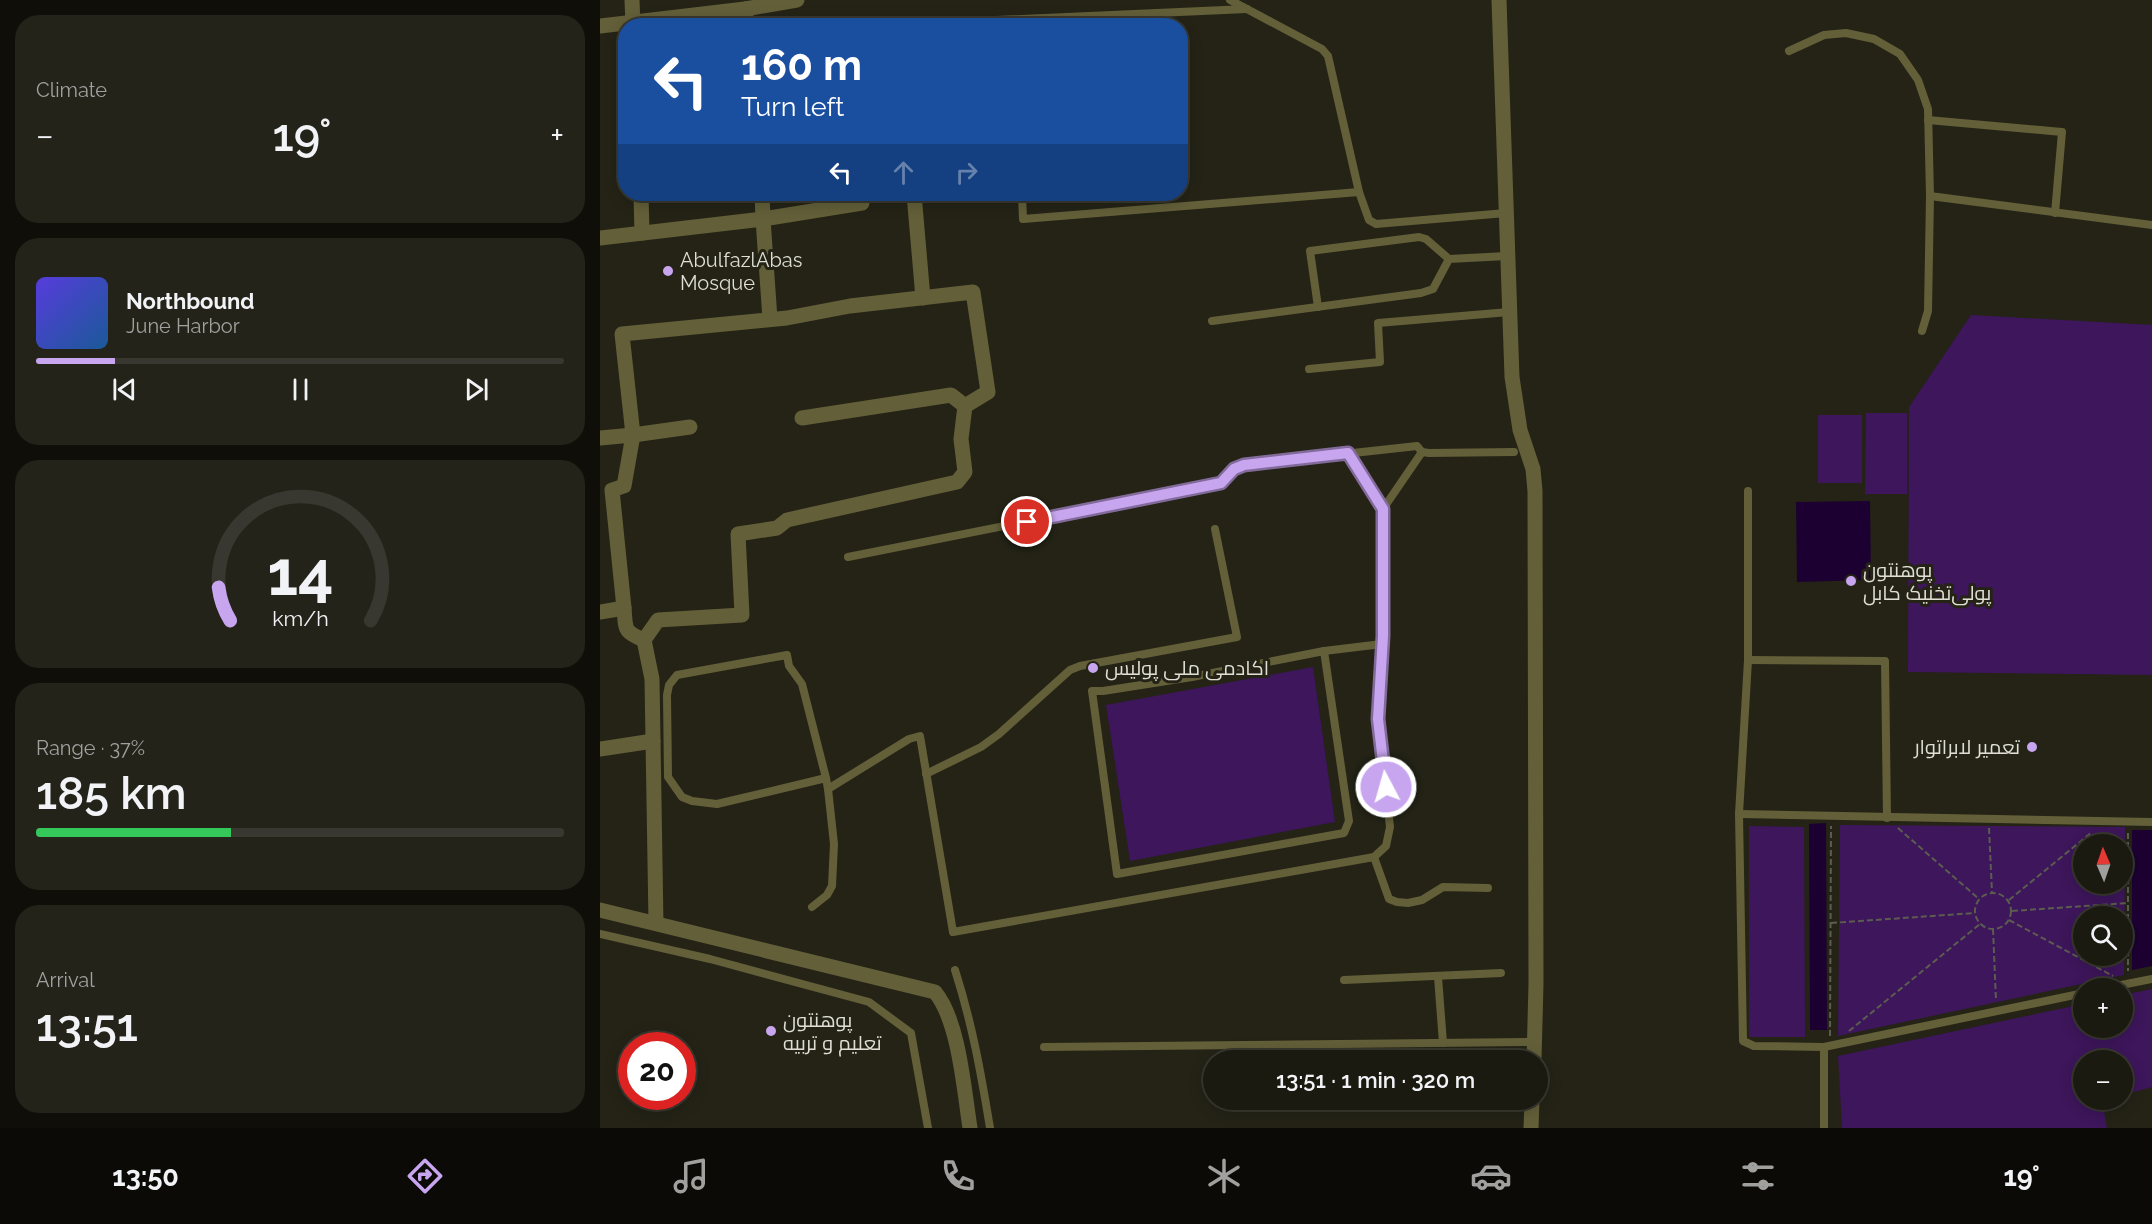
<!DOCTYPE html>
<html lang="en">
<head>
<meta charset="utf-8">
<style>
  :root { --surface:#1b1a10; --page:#242319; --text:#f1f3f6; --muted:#a0a19f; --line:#393830; --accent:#c8a5ef }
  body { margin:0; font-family:Raleway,Cairo,sans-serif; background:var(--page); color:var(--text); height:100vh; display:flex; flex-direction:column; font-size:22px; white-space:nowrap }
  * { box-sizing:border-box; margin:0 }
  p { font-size:20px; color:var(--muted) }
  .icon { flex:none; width:33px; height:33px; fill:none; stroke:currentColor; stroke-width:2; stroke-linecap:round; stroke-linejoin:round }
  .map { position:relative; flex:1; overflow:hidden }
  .side { display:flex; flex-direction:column; gap:15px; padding:15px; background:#0f0e09; width:600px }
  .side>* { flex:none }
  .guide { position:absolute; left:18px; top:18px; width:570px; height:183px; border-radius:24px; box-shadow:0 3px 15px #0003,0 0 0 2px var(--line); background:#1a4fa0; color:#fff; overflow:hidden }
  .needle { width:39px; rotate:358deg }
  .tools { position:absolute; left:1473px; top:834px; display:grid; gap:12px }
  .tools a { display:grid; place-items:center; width:60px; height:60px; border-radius:50%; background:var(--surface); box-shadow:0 3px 15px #0003,0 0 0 2px var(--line); font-size:30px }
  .speed { position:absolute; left:18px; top:1032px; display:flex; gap:12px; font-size:30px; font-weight:700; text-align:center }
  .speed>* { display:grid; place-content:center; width:78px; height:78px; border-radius:50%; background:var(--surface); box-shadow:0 3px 15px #0003,0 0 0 2px var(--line); line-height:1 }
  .speed .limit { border:9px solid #d22; background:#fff; color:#111 }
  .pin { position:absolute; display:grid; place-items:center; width:51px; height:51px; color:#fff; margin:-26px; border:3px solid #fff; border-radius:50%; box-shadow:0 2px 6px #0007 }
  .me { position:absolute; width:66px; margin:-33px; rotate:354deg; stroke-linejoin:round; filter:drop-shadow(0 0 4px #0008) }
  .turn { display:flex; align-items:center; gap:21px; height:126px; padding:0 24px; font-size:27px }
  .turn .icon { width:78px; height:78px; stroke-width:2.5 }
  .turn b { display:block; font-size:42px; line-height:51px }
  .lanes { display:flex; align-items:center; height:57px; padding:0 24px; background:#0003; justify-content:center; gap:30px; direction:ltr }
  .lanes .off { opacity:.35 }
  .big { font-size:45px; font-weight:600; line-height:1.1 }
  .side .widget { flex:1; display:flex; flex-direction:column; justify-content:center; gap:9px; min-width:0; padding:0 21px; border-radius:24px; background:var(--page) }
  .side .dial { align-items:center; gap:0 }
  .dial svg { height:156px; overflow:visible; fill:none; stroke:var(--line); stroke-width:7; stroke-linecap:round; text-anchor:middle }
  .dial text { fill:var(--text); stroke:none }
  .song { display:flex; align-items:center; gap:18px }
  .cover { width:72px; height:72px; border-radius:9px; background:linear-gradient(135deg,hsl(250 70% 55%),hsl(210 70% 35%)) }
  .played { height:6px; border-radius:3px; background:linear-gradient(90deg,var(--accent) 15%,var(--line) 15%) }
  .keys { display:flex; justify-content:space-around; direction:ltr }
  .heat { display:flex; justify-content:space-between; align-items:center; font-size:33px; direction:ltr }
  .charge { height:9px; border-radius:4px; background:linear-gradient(90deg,#34c759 37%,var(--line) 0) }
  .trip { position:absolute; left:603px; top:1050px; width:345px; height:60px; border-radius:30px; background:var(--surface); box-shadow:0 3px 15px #0003,0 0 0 2px var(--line); font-weight:600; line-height:60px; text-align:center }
  .tab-bar { display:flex; height:96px; justify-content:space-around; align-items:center; background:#0b0a06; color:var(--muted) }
  .tab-bar .icon { width:42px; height:42px }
  .tab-bar .current { color:var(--accent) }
  .tab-bar b { font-size:27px; color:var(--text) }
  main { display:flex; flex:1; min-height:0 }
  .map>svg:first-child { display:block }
</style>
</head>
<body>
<main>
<section class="side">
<div class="widget"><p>Climate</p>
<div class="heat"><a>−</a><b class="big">19°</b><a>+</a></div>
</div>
<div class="widget">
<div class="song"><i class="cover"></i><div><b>Northbound</b><p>June Harbor</p></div></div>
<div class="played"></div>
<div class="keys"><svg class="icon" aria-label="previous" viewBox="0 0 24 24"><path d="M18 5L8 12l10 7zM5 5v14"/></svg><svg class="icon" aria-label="pause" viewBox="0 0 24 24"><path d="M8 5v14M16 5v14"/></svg><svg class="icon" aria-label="next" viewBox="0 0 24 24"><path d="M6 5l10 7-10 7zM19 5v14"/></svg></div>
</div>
<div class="widget dial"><svg viewBox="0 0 100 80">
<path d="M14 69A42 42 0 1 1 86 69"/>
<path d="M14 69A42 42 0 0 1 8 52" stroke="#c8a5ef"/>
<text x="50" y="56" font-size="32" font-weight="700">14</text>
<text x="50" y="72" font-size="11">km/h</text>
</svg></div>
<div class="widget"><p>Range · 37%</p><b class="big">185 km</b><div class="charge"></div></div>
<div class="widget"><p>Arrival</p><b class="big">13:51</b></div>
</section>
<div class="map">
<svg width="1552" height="1128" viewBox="0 0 1552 1128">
  <rect width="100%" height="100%" fill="#242316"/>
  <g fill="#3d165b" fill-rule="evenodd">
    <polygon points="1371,315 1552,325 1552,675 1308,672 1309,407"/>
    <polygon points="1266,413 1307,413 1307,494 1265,494"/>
    <rect x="1218" y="415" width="44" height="68"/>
    <polygon points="713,667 735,822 530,861 506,705"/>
    <path d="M1240,825L1525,827L1524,975L1238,1036ZM1522,844V884H1484V844ZM1522,916V956H1484V916Z"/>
    <polygon points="1149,826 1204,827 1205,1037 1149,1037"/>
    <polygon points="1552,989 1552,1087 1523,1095 1522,1060 1484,1060 1484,1100 1505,1100 1502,1101 1507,1128 1242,1128 1238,1056 1483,1004 1484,1028 1522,1028 1523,995"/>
  </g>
  <g fill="#1c0032">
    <polygon points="1270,501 1271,580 1197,582 1196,502"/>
    <polygon points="1226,823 1227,1030 1210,1030 1209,824"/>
    <polygon points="1532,830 1552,830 1552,966 1532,970"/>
  </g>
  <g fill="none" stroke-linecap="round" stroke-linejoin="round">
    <g stroke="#5c5c50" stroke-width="2" stroke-dasharray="6 3" stroke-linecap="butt">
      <polyline points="1298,828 1379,899"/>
      <polyline points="1389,828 1392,892"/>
      <polyline points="1528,833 1528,971"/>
      <circle cx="1393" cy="911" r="18"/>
      <polyline points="1409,900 1492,832"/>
      <polyline points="1412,911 1528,903"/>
      <polyline points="1409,920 1513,976"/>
      <polyline points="1231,923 1375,913"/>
      <polyline points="1393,929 1396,1001"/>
      <polyline points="1249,1031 1380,924"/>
      <polyline points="1230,1036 1231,826"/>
    </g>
    <g stroke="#635f39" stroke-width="8">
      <polyline points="630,0 722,49 728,56 759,192"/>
      <polyline points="328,23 647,9"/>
      <polyline points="1189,51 1224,35 1246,33 1274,39 1300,54 1318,80 1328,109 1330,196 1552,225"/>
      <polyline points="1328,120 1462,132 1455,213"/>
      <polyline points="422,194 423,219 759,192 769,220 776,224 906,213"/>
      <polyline points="718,307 710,251 819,237 826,239 849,259"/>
      <polyline points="612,321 821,293 833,289 849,259 907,256"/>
      <polyline points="1322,331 1328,311 1330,196"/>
      <polyline points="709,369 780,362 778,323 909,312"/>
      <polyline points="748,453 783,509 822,452"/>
      <polyline points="1148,491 1148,660 1139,814 1143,1041 1154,1046 1224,1047"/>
      <polyline points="248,557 621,483 634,469 644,465 817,446 822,452 829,453 914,452"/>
      <polygon points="724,651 749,821 744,833 517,874 492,691 503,691 592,677"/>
      <polyline points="724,651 782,644"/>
      <polyline points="1148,660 1285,661 1287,818"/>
      <polyline points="326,774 381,747 399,734 470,670 480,666 637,637 615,529"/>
      <polyline points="226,778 117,804 92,801 82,797 68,777 67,695 69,685 77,675 187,655 189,666 202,684 226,778 228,789 309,739 320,736 353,932 774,857 786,846 790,827 778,719 782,636 783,509"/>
      <polyline points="1139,814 1552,822"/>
      <polyline points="774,857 789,899 797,902 808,903 822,900 843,887 888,888"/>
      <polyline points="212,907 227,895 232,886 234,844 228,789"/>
      <polyline points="0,934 110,959 269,1002 311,1033 328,1128"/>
      <path d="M355,970C372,1023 381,1073 390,1128"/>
      <polyline points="838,977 843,1043"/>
      <polyline points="744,980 901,973"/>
      <polyline points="1506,988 1552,979"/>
      <polyline points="444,1047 935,1042"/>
      <polyline points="1224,1128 1224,1047 1484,993"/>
    </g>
    <g stroke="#635f39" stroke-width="15">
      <polyline points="32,0 33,26"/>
      <polyline points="899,0 912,377 920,430 933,469 935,491 936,984 934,1060"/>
      <polyline points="145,9 147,26"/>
      <polyline points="0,26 145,9 197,0"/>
      <polyline points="41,194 42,233"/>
      <polyline points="162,194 163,219 262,203"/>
      <polyline points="314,194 323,298"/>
      <polyline points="0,238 163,219 170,319"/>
      <polyline points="202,418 351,395 365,406"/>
      <polyline points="0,438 33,435 22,334 187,318 250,306 373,292 388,392 365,406 361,439 365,472 357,482 187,520 177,528 138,534 142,615 58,620 44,640 52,679 56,923"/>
      <path d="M24,608C26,630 23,631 44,640"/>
      <polyline points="0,612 24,608 12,490 24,486 33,435 90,427"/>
      <polyline points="0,749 53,741"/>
      <path d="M0,910L335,992C359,1021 364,1090 370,1128"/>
      <polyline points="931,1128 932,1100"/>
    </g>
  </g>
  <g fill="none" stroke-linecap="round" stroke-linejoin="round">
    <defs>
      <polyline id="route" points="427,522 621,483 634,469 644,465 748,453 783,509 783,636 778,719 786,787"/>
    </defs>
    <use href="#route" stroke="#826b9b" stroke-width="15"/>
    <use href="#route" stroke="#c8a5ef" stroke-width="10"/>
  </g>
  <g fill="#c8a5ef" stroke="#242316" stroke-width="2">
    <circle cx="68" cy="271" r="6"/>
    <circle cx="1251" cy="581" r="6"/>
    <circle cx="493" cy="668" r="6"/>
    <circle cx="1432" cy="747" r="6"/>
    <circle cx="171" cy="1031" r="6"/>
  </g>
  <g text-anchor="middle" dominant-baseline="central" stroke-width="6" stroke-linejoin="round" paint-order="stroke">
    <g font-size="20" fill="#dfdfd6" stroke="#242316" text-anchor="start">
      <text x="80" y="260">AbulfazlAbas<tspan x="80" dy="23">Mosque</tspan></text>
      <text x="1263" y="570">پوهنتون<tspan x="1263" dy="23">پولی‌تخنیک کابل</tspan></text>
      <text x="505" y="668">اکادمی ملی پولیس</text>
      <text x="1420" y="747" text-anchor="end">تعمیر لابراتوار</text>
      <text x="183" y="1020">پوهنتون<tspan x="183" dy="23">تعلیم و تربیه</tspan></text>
    </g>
  </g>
</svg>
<div class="tools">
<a><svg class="needle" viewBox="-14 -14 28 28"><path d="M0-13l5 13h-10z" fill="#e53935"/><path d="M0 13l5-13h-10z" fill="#a0a19f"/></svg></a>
<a><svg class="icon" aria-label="search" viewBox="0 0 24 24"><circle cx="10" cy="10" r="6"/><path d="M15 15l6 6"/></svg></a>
<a>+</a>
<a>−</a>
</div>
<div class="speed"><div class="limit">20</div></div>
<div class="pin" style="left:427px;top:522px;background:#d93025"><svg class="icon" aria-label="arrive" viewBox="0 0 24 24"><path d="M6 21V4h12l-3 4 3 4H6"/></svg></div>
<svg class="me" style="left:786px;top:787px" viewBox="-20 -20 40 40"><circle r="17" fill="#c8a5ef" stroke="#fff" stroke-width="3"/><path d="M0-11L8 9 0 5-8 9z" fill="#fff"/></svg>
<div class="trip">13:51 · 1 min · 320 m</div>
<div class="guide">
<div class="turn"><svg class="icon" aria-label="left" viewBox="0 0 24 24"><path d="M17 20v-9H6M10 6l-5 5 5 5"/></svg><div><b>160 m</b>Turn left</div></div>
<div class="lanes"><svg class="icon" aria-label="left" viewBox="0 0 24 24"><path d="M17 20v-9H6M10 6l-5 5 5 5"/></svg><svg class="icon off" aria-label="ahead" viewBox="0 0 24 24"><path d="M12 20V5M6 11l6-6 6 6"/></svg><svg class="icon off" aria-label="right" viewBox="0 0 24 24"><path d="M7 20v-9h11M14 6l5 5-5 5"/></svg></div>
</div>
</div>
</main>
<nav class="tab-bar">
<b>13:50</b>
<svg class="icon current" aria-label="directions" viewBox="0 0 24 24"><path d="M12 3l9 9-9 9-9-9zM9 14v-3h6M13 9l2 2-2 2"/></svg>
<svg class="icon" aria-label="music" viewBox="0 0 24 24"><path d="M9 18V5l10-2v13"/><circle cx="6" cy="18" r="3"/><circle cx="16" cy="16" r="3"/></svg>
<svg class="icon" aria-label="phone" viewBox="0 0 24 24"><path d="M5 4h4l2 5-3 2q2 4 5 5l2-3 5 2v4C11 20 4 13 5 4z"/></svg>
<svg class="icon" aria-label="climate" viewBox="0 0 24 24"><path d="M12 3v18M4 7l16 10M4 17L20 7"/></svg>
<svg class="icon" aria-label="car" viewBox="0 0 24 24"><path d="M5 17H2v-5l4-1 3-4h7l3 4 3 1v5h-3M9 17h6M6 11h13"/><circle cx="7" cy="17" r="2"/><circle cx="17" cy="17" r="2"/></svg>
<svg class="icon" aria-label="filters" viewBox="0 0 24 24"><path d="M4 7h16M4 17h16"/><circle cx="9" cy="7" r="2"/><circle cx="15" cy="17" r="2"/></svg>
<b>19°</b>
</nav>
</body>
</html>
